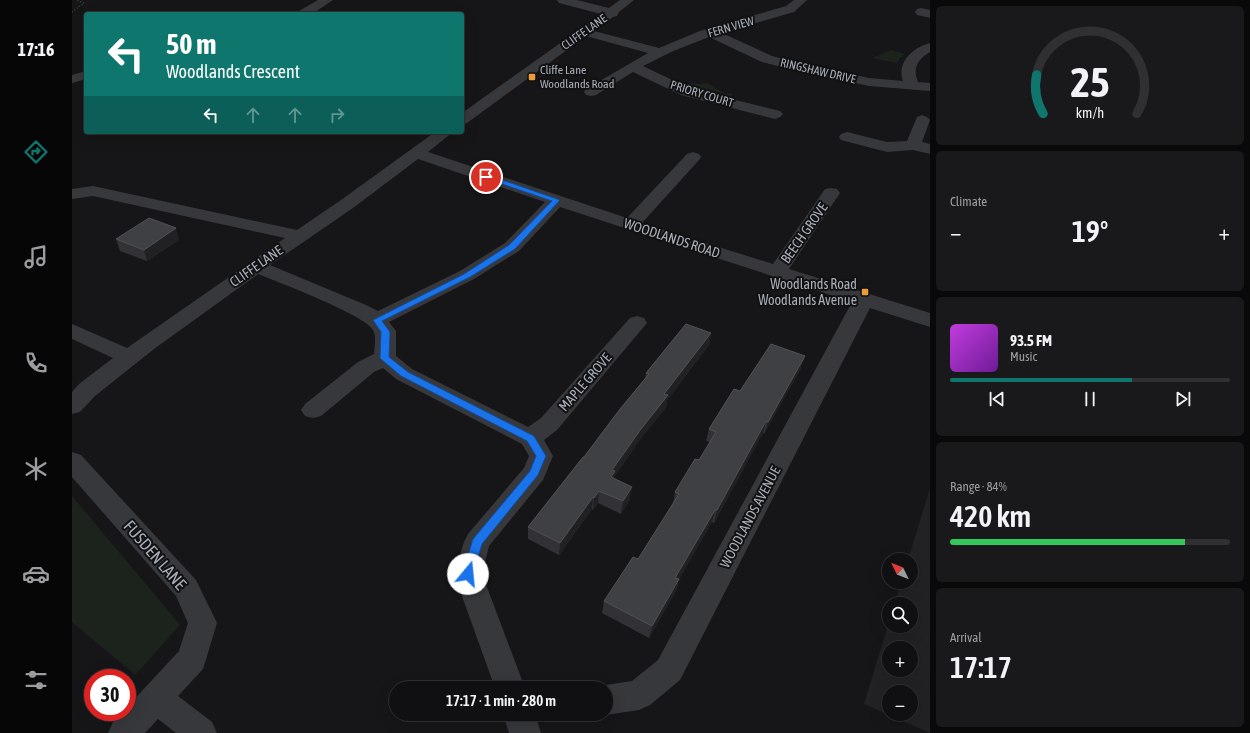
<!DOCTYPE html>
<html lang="en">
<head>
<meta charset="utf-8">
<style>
  :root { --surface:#101012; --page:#19191b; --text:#f1f3f6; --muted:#9c9d9f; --line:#303032; --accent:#0f766e }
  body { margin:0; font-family:"Asap Condensed",sans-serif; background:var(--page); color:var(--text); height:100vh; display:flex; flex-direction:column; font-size:15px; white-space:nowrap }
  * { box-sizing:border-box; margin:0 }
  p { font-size:13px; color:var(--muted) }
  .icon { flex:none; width:22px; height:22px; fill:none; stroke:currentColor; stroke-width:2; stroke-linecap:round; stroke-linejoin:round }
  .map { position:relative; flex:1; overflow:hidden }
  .sheet { display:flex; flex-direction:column; gap:6px; padding:6px; background:#09090a; width:320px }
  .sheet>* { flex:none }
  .hud { position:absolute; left:12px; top:12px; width:380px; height:122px; border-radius:4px; box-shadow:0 4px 16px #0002,0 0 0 1px var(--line); background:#0f766e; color:#fff; overflow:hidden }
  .needle { width:26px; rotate:313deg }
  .fabs { position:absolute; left:810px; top:553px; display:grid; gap:8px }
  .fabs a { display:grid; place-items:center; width:36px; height:36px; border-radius:50%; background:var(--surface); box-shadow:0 4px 16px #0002,0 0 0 1px var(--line); font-size:20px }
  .speed { position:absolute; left:12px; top:669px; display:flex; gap:8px; font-size:20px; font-weight:700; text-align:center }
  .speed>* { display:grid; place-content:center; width:52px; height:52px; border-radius:50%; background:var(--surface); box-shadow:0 4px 16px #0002,0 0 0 1px var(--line); line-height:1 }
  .speed .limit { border:6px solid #d22; background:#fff; color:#111 }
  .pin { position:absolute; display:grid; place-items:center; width:34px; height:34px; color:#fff; margin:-17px; border:2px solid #fff; border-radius:50%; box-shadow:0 1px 4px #0007 }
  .me { position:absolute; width:44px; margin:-22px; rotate:17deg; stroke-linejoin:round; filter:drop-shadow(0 0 3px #0008) }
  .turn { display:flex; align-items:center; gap:14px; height:84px; padding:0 16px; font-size:18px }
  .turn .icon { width:52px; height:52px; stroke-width:2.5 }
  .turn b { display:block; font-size:28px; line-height:34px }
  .lanes { display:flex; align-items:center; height:38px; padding:0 16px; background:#0003; justify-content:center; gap:20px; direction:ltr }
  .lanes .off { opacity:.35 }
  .big { font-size:30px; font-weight:600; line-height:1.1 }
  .sheet .widget { flex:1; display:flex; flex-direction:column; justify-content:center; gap:6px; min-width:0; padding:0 14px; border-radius:6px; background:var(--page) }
  .sheet .dial { align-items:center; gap:0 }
  .dial svg { height:104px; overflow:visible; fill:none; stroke:var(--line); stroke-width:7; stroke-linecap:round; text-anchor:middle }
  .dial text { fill:var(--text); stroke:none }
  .song { display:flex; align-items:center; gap:12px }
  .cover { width:48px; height:48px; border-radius:6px; background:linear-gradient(135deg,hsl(290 70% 55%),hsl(280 70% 35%)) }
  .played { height:4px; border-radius:2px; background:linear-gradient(90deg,var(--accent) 65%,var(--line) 65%) }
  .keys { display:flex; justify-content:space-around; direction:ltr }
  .heat { display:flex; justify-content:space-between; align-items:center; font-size:22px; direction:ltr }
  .charge { height:6px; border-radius:3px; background:linear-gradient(90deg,#34c759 84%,var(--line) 0) }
  .trip { position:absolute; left:317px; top:681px; width:224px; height:40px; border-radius:20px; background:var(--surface); box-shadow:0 4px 16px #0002,0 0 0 1px var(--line); font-weight:600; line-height:40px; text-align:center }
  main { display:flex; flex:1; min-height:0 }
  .dock { display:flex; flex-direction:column; width:72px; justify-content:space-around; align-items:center; background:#060607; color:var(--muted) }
  .dock .icon { width:28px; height:28px }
  .dock .current { color:var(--accent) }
  .dock b { font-size:18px; color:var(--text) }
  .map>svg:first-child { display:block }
</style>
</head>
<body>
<main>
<nav class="dock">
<b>17:16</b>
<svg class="icon current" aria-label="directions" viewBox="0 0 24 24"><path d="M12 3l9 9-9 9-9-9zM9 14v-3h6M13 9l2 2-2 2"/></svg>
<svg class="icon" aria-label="music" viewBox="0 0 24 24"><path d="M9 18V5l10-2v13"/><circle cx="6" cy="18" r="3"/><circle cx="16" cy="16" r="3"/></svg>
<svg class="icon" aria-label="phone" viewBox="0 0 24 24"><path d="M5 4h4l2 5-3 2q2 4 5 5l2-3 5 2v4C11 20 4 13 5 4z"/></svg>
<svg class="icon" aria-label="climate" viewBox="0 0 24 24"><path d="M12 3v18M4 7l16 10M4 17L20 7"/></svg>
<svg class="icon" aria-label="car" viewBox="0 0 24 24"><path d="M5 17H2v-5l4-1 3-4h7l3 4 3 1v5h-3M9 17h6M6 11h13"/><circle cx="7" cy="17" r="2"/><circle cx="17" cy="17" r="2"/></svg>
<svg class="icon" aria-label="filters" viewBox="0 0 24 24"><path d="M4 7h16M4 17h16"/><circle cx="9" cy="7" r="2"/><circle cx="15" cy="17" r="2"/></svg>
</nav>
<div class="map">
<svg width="858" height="733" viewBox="0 0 858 733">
  <rect width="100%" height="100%" fill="#161618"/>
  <path fill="#222225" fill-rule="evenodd" d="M858,488V733L792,704L817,622V626H839V604H823L829,582H839V560H836ZM817,648H839V670H817ZM817,692H839V714H817Z"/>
  <g fill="#1c221c">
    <polygon points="819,50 833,54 828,58 825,63 800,58"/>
    <path d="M621,83L627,84L635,83L652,93L660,94L659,96C652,98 622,90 614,87L618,86L616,84Z"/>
    <polygon points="0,496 108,625 63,675 0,622"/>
  </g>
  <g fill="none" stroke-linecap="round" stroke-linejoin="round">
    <polyline stroke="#3d3f43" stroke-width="1.5" stroke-dasharray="1 2" stroke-linecap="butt" points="0,12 12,3 4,0"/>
    <g fill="#37383c" fill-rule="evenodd">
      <polygon points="246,0 261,0 240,14 225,14 227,11"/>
      <path d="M485,0H505L537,8L548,0H562L547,12L545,16L541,17L522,31L587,48L628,31L714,6L722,0H735L722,12L650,33L700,56L726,63L797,78L831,81C824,62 842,47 858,43V52C846,59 840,68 846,82L858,83V91L797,86L725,71L690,62L637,37L599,52L571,66L619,89L708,111L711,114L708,117L703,119L609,95L561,72L524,95L519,96L514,95L512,92L514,89L576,53L514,36L395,123L390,125V113L529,14L487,3Z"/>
      <polygon points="849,8 858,10 858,18 845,15 843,12 845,9"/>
      <polygon points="14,71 14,79 0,83 0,75"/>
      <polygon points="850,115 855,117 858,120 850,142 858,144 858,154 841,150 815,152 769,140 767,137 769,134 775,132 815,142 835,141 845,117"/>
      <path d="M363,132H381L356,152L555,218L615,154L621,152L627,154L629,157L627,160L570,223L701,264L753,189L759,188L765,189L768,193L717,269L858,313V327L798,308L608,680L578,705L567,710L534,715L532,714H534V688H527L534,685L560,681L586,660L780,302L488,207L447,251L402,279L317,322L324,331V356L340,369L456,427L469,418L558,318L565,316L572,318L575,323L485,430L472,440L481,456L471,480L417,546L410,574L453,688H423L382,574L392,542L396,534L452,468L457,456L450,444L324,379L311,368L302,372L249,416L241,418L233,416L229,410L233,404L286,362L302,354C302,348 305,336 301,330C293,315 206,282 186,274L82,349L23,396L8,412L0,414V392L7,384L41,358L0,339V324L55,348L213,238L21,196L0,199V189L21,186L225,230L269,200ZM346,159L473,202L433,243L388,271L306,311L294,305L198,265L281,208Z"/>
      <polygon points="0,452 9,455 124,580 145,623 131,669 106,696 140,722 145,733 104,733 86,719 73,733 36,733 41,722 50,712 55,712 55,707 107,651 116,623 104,596 0,477"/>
      <polygon points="431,714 463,714 469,733 437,733"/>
    </g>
  </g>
  <g fill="#323236">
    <polygon points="44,239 107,240 75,261 48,251"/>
    <polygon points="639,333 637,345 595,400 594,407 567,441 542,477 542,479 558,499 549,514 526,503 521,510 520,509 487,555 456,539 456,527 512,457 573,378 574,373"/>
    <polygon points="729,368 692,434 691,433 642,523 640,522 607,579 604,591 577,638 530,613 532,601 566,559 601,504 603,492 627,460 638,442 634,441 637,429 668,391"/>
  </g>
  <g fill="#212124">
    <polygon points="104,228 107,240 75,261 72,250"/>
    <polygon points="639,333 637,345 595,400 594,407 567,441 542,477 541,483 537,489 540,470 592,394"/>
    <polygon points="733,356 729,368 692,434 696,422"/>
    <polygon points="694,421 691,433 642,523 645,510"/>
    <polygon points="560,487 558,499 549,514 551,501"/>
    <polygon points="527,491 526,503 521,510 522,498"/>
    <polygon points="521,497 520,509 487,555 488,543"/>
    <polygon points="643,510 640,522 601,590 603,578"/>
    <polygon points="607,579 604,591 577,638 580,626"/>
  </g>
  <g fill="#3f4044" stroke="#4f5156">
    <polygon points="77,218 104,228 72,250 44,239"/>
    <polygon points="614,324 639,333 592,394 596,395 569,429 540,470 543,471 539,477 560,487 551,501 527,491 522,498 521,497 488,543 456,527 511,457 512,457 548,409 577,374 574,373"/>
    <polygon points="699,344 733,356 696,422 694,421 645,510 643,510 603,578 607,579 580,626 532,601 561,557 566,559 607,494 603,492 623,459 627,460 644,432 637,429 662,389 668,391"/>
  </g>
  <polygon fill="#1a73e8" stroke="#114b97" points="412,175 416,175 488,200 443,249 398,277 310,321 318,332 317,357 336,372 462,436 474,456 466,475 410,544 401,574 400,577 396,578 392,577 390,574 401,539 458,471 464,456 455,441 329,376 310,360 308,358 309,332 301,320 392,274 437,245 480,201 412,178"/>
  <g fill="#ed9b38" stroke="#111113" stroke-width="1.5">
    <rect x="456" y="73" width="8" height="8" rx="2"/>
    <rect x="789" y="288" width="8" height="8" rx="2"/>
  </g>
  <g text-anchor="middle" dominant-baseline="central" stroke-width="4" stroke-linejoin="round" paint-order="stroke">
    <g font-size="12" fill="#a8aeb7" stroke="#111113">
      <text transform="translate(659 27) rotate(-16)">FERN VIEW</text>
      <text transform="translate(512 32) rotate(-35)">CLIFFE LANE</text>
      <text transform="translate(746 71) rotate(13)">RINGSHAW DRIVE</text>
      <text transform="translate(630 94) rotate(17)">PRIORY COURT</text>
    </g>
    <g font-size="12" fill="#a8aeb7" stroke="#111113" text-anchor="start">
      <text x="468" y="70">Cliffe Lane<tspan x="468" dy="14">Woodlands Road</tspan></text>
    </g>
    <g font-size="14" fill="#a8aeb7" stroke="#111113">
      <text transform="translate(732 233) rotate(-55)">BEECH GROVE</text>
      <text transform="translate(600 238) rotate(18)">WOODLANDS ROAD</text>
      <text transform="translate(184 266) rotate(-35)">CLIFFE LANE</text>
      <text transform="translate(513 382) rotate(-49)">MAPLE GROVE</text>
      <text transform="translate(678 517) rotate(-62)">WOODLANDS AVENUE</text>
    </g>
    <g font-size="14" fill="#a8aeb7" stroke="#111113" text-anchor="end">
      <text x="785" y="284">Woodlands Road<tspan x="785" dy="16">Woodlands Avenue</tspan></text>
    </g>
    <g font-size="17" fill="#a8aeb7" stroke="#111113">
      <text transform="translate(83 555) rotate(49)">FUSDEN LANE</text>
    </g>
  </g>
</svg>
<div class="fabs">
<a><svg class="needle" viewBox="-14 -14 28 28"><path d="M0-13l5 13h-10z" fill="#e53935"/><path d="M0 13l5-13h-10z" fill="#9c9d9f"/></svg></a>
<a><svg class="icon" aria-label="search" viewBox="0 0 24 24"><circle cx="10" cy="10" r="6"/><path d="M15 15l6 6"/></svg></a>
<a>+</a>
<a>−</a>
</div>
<div class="speed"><div class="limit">30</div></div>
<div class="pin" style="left:414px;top:177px;background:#d93025"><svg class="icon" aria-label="arrive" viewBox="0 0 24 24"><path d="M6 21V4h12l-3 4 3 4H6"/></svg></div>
<svg class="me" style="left:396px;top:574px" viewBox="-20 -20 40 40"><circle r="19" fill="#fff"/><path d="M0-13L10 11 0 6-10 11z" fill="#1a73e8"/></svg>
<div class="trip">17:17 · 1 min · 280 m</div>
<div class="hud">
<div class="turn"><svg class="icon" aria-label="left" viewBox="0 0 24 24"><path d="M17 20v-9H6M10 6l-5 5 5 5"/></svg><div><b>50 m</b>Woodlands Crescent</div></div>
<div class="lanes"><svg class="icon" aria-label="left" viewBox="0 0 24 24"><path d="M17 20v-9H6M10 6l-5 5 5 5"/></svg><svg class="icon off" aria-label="ahead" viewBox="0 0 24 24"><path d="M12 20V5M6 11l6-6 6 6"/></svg><svg class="icon off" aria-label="ahead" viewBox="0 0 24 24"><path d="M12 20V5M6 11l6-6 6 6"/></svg><svg class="icon off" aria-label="right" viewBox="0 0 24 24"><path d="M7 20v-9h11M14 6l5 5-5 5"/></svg></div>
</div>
</div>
<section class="sheet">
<div class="widget dial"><svg viewBox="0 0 100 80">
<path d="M14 69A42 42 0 1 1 86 69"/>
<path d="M14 69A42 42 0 0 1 9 39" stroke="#0f766e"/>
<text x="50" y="56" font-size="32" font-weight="700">25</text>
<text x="50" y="72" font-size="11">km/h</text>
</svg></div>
<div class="widget"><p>Climate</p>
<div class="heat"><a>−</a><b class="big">19°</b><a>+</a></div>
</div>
<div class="widget">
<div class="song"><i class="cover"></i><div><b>93.5 FM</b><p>Music</p></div></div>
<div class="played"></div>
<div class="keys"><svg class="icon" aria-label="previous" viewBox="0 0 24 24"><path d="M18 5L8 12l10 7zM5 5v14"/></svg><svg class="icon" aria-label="pause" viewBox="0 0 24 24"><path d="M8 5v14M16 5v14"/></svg><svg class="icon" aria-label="next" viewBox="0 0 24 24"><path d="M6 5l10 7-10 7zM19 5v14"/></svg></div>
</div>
<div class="widget"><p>Range · 84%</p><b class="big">420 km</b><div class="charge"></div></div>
<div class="widget"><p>Arrival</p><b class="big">17:17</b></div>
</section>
</main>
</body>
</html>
